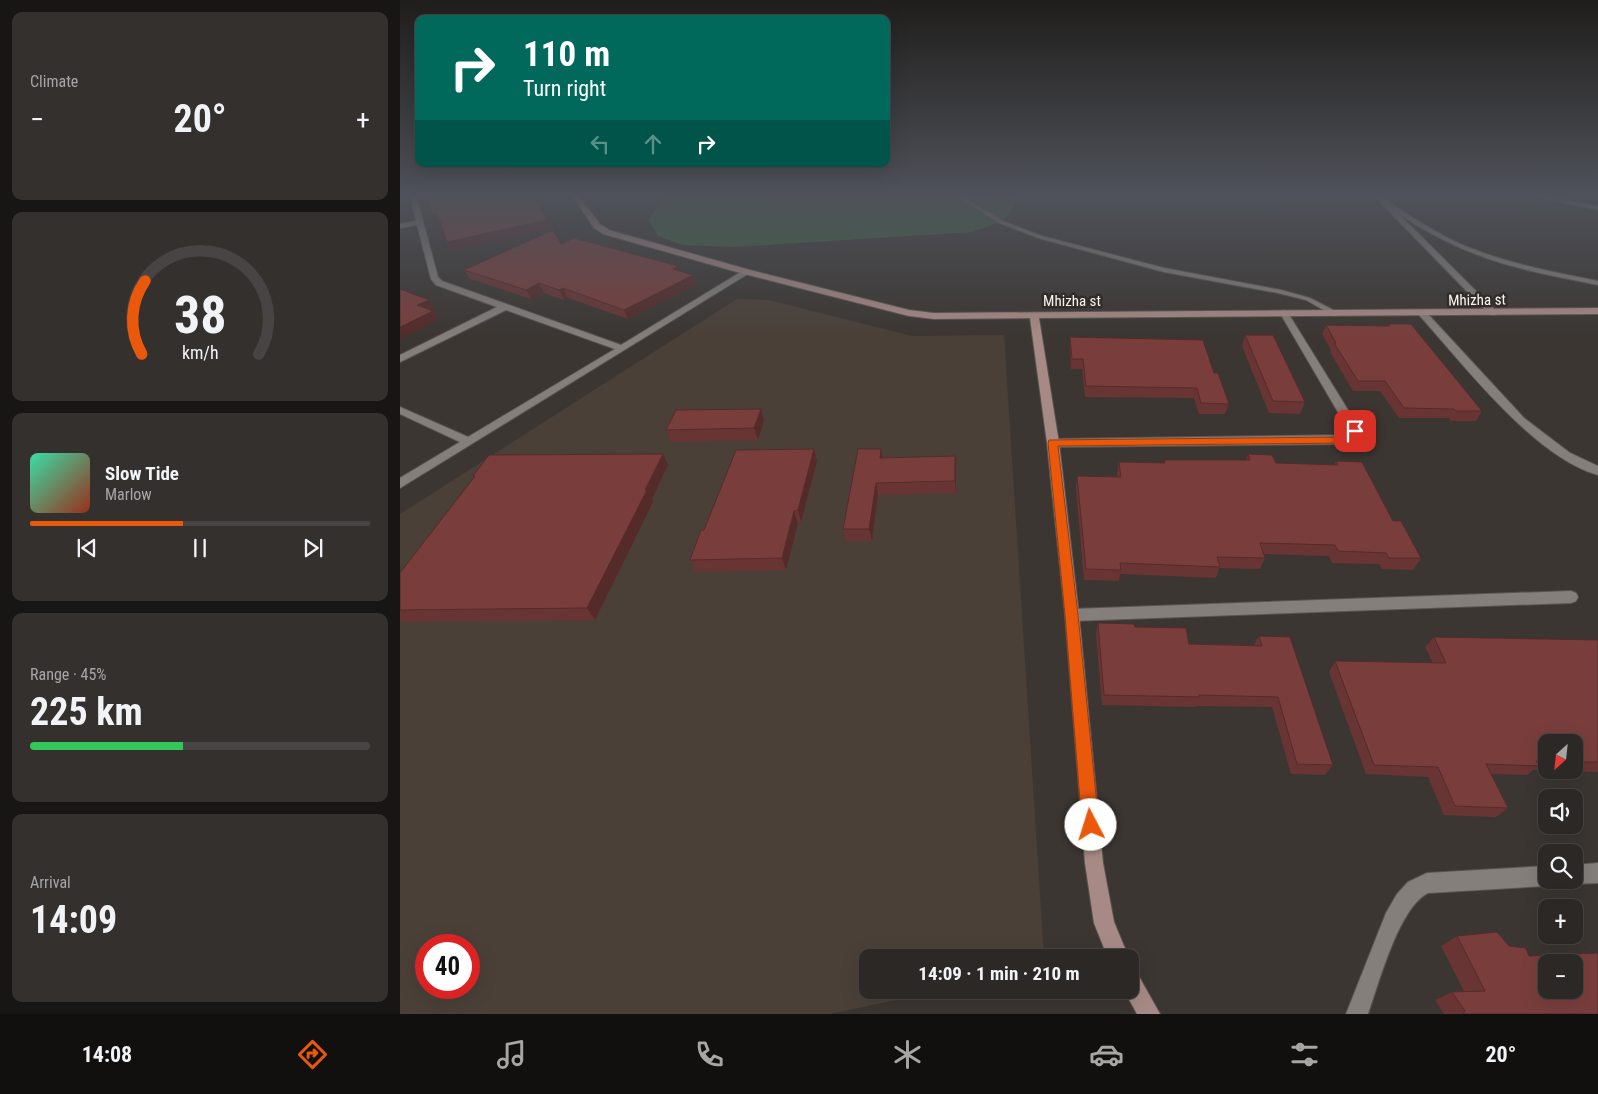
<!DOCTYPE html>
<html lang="en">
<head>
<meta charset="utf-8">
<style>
  :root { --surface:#2c2826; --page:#34302e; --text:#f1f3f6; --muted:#a6a6a7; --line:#484443; --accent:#ea580c }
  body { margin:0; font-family:"Roboto Condensed",sans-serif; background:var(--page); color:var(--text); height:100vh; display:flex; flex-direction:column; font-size:19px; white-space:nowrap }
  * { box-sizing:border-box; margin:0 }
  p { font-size:16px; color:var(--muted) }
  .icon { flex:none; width:28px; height:28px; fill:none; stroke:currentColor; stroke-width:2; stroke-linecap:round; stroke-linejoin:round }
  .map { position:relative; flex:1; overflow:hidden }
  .details { display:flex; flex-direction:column; gap:12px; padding:12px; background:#181615; width:400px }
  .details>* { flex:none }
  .banner { position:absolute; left:15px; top:15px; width:475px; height:152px; border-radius:10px; box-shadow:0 5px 20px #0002,0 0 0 1px var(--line); background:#00695c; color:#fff; overflow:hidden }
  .needle { width:32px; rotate:207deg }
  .fabs { position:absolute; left:1138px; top:734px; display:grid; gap:10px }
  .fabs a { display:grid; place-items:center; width:45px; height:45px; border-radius:10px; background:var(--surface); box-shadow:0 5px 20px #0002,0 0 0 1px var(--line); font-size:25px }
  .speed { position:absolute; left:15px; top:934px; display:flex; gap:10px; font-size:25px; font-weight:700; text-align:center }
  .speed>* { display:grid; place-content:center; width:65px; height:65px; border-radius:50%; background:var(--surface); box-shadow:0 5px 20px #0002,0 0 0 1px var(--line); line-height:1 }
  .speed .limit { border:8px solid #d22; background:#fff; color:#111 }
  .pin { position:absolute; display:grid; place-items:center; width:42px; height:42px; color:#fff; margin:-21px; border-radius:10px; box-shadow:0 2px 8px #0006 }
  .me { position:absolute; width:55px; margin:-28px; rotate:355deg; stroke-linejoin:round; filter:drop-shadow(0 0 4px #0008) }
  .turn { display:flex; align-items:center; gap:18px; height:105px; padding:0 25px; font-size:22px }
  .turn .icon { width:65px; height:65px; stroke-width:2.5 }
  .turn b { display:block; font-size:35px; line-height:42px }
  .lanes { display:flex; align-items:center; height:48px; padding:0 25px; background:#0003; justify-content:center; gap:25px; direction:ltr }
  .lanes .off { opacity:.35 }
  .big { font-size:38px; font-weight:700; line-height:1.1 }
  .details .tile { flex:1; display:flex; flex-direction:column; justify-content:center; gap:8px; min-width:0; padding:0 18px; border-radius:10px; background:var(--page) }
  .details .dial { align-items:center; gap:0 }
  .dial svg { height:130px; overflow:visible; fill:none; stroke:var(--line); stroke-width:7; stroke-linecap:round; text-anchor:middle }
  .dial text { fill:var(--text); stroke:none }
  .song { display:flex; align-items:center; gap:15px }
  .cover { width:60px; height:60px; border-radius:8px; background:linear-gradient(135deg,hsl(160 70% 55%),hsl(10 70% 35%)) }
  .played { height:5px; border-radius:2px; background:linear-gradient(90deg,var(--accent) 45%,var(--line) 45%) }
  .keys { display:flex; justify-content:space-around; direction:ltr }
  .heat { display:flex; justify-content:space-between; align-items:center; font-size:28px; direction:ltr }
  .charge { height:8px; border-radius:4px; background:linear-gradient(90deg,#34c759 45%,var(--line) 0) }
  .trip { position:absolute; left:459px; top:949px; width:280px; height:50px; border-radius:10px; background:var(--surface); box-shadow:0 5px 20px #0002,0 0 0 1px var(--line); font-weight:700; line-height:50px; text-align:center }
  .dock { display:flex; height:80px; justify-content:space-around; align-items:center; background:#12100f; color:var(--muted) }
  .dock .icon { width:35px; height:35px }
  .dock .on { color:var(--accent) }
  .dock b { font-size:22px; color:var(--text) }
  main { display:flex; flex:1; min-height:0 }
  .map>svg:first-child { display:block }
</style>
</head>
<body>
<main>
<section class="details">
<div class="tile"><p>Climate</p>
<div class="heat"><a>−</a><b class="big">20°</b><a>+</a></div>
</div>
<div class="tile dial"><svg viewBox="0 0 100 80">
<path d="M14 69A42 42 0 1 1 86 69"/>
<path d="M14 69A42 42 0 0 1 16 24" stroke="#ea580c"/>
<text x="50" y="56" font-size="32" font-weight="700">38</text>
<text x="50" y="72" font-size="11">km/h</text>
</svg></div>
<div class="tile">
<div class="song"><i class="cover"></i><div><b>Slow Tide</b><p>Marlow</p></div></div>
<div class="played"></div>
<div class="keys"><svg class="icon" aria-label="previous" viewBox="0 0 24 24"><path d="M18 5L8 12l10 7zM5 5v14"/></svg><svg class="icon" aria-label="pause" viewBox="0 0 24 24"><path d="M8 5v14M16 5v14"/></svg><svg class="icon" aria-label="next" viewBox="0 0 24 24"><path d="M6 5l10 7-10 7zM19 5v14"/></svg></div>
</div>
<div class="tile"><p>Range · 45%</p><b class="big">225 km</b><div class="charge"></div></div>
<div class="tile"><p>Arrival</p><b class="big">14:09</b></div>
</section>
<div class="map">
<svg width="1198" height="1014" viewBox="0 0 1198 1014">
  <rect width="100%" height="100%" fill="#3b3632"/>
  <path fill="#4a4038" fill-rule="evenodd" d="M337,299L369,300L512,336L604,335L644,957L468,958V990H545L429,1014H0V514ZM26,945H69V988H26Z"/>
  <path fill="#3b633d" d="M265,195H615C615,222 593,224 572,232L335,247L282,245L258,236L249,220Z"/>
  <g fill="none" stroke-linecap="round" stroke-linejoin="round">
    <defs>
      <g id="lane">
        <polygon points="554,195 560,195 603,221 642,236 764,268 881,290 910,298 941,314 934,316 906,300 878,293 764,272 638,238 599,223"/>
        <path d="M978,197H982C1005,213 1028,228 1054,241C1099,262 1149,271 1198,281V285C1148,275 1096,266 1050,243C1024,231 1001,216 978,199Z"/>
      </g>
      <g id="street">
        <polygon points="10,195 16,195 38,277 42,281 221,345 344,270 351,272 0,488 0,478 60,442 0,414 0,407 68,437 215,349 106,310 0,362 0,355 97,307 36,285 31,279 17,225 0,228 0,224 16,221"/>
        <polygon points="973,195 980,195 1096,311 1096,315 1090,315"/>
        <polygon points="1134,195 1145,195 1198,206 1198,210 1137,197"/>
        <polygon points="884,310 888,313 961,431 958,440 946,444 653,447 647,443 653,439 949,435 949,431 880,313"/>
        <path d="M1023,311L1026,312L1124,418L1170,453L1198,466V475C1134,457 1064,365 1020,316L1019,314Z"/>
        <polygon points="1171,591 1176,593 1178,597 1176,601 1171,603 672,621 667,619 665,615 667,611 672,609"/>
        <polygon points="1198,863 1198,883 1174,884 1167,881 1174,880 1174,865"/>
        <path d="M1146,866V880H1154L1153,883L1146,886L1028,893C999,907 979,983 968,1014H946L986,913L997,894L1008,882L1027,873Z"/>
      </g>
      <g id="secondary">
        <polygon points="172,195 178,195 200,224 209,230 350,270 509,310 534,313 1198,308 1198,314 639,318 659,443 679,615 703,863 714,922 729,958 708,958 694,923 685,863 665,615 647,443 630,318 534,319 509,316 344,274 203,234 194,228"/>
        <polygon points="730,969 737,973 760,1014 737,1014 724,990 730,990"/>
      </g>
    </defs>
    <use href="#lane" stroke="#5a5552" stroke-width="2"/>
    <use href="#street" stroke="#5a5552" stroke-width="2"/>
    <use href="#secondary" stroke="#5a5552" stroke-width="2"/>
    <use href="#lane" fill="#857f7b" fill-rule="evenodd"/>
    <use href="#street" fill="#857f7b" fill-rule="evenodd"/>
    <use href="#secondary" fill="#a78a85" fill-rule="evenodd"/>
  </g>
  <g fill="#683534" fill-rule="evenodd">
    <polygon points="161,244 280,272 296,285 228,319 168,298 164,300 144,293 131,299 70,279 64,270"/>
    <polygon points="988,324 1082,411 1076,421 1051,421 1049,418 999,418 980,391 953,391 930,352 931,350 922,334 926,325 987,326"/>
    <polygon points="845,335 905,402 900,414 869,413 842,346"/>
    <polygon points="670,337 814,373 829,404 825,414 799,414 794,398 685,397 682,369 671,369 670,347"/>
    <polygon points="364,421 358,440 271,442 266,430"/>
    <polygon points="414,449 417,461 401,522 398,523 386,570 295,572 290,560"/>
    <polygon points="481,449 483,458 555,456 556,493 478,495 472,541 446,541 443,529"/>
    <polygon points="263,454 268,465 252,499 253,502 195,620 0,622 0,573 74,478 73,476"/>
    <polygon points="848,454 876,463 934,465 936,461 993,521 1021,558 1013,570 982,569 979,564 932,563 929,556 864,554 865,558 860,569 819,568 816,578 720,574 719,581 684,580 676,488 677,476 718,477 717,474 719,462 763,463 764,460 846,460"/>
    <polygon points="698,623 735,627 789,644 854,645 859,636 933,765 925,775 891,774 872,707 796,706 795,707 702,705 696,634"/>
    <path d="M1034,637L1198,640V772L1133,770L1127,775L1091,774L1108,808L1096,817L1044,815L1028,777L966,774L929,672L935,661L1033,663L1025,647ZM1146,742H1174V770H1146Z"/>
    <polygon points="1057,936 1109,946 1129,956 1198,1014 1044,1014 1035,1000 1052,992 1064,991 1041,946"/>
  </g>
  <g fill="#552b2a">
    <polygon points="37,213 42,222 37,223 32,214"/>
    <polygon points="147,220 151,229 52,251 47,242"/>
    <polygon points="278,266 282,275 273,269"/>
    <polygon points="293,275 296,285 228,319 224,310"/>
    <polygon points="139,283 144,293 131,299 126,290"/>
    <polygon points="163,288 168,298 164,300 159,290"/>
    <polygon points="29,300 35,309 23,314 17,305"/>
    <polygon points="33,311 38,320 0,339 0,327"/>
    <polygon points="361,409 364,421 358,440 354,428"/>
    <polygon points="414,449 417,461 401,522 398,510"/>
    <polygon points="481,449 483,461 480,458"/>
    <polygon points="263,454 268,465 252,499 253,502 195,620 187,608"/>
    <polygon points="555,456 556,468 556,493 555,481"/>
    <polygon points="476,483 478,495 472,541 469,529"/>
    <polygon points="394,511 398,523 386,570 382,558"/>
  </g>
  <g fill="#793e3c" stroke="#552b2a" fill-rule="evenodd">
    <polygon points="26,195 132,195 147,220 47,242 37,213 32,214"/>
    <polygon points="153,230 161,244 174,238 278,266 273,269 293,275 224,310 163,288 159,290 139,283 126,290 64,270"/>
    <polygon points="0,289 29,300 17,305 33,311 0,327"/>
    <polygon points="988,324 1011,324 1082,411 1056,411 1054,409 1004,408 985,381 958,381 934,343 936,343 926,325 990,326"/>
    <polygon points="845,335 873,335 905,402 873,401"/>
    <polygon points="670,337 803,340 814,373 818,373 829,404 801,403 797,388 686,386 683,359 672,359"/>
    <polygon points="361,409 354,428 266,430 276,410"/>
    <polygon points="414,449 398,510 394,511 382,558 290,560 301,530 304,530 336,450"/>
    <polygon points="458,449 481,449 480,458 555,456 555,481 476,483 469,529 443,529"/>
    <polygon points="263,454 245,490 247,490 187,608 0,610 0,573 75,476 73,476 89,455"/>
    <polygon points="848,454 872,455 876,463 938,465 936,461 962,462 993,521 1001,521 1021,558 989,558 986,553 938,551 935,545 860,543 865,558 817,557 820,567 720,563 721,570 686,569 677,476 721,477 719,462 765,463 764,460 850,460"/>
    <polygon points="698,623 734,624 735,627 786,628 789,644 862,646 859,636 890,637 933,765 897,764 878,697 799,695 799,697 704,695"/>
    <polygon points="1034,637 1198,640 1198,762 1174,762 1174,742 1146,742 1146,761 1136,761 1139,766 1086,764 1108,808 1055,806 1038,767 974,765 935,661 1046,663"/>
    <path d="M1097,932L1109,946L1126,948L1129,956L1198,953V1014H1063L1065,1011L1052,992L1085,991L1057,936ZM1146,962H1174V990H1146Z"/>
  </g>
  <linearGradient id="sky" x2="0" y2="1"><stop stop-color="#201e1c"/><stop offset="0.58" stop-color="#4f525a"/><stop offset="1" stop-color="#4f525a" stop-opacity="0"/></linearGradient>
  <rect width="1198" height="337" fill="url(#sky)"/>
  <polygon fill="#ea580c" stroke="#983908" points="955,428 960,431 959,437 946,443 658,446 678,615 699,825 697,831 691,834 685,831 682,825 665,615 648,443 649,440 945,437 949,435 952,429"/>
  <g text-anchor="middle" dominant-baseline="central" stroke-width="5" stroke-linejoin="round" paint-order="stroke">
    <g font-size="15" fill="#f8f4f2" stroke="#312c28">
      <text transform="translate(1077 300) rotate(-1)">Mhizha st</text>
      <text x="672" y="301">Mhizha st</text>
    </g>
  </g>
</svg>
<div class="fabs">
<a><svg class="needle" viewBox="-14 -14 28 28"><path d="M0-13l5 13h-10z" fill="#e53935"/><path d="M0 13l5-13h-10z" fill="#a6a6a7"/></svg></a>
<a><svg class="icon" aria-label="sound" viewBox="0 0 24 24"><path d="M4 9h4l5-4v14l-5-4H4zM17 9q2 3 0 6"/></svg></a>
<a><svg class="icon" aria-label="search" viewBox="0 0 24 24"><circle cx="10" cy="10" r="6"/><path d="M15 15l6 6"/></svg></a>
<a>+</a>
<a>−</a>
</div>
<div class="speed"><div class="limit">40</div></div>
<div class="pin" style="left:955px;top:431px;background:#d93025"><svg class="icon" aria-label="arrive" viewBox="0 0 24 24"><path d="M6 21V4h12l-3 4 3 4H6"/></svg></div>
<svg class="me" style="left:691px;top:825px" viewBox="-20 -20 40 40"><circle r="19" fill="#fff"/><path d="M0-13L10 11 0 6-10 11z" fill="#ea580c"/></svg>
<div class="trip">14:09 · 1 min · 210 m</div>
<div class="banner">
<div class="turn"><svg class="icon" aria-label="right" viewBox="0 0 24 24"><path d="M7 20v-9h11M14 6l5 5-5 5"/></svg><div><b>110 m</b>Turn right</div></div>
<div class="lanes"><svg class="icon off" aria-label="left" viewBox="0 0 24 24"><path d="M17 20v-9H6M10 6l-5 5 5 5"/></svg><svg class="icon off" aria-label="ahead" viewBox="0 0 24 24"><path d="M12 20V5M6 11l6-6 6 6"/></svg><svg class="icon" aria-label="right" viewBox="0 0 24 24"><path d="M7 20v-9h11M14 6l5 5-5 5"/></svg></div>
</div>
</div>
</main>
<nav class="dock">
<b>14:08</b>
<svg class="icon on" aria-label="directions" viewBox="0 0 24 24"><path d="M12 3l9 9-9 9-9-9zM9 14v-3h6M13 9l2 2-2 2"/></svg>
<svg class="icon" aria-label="music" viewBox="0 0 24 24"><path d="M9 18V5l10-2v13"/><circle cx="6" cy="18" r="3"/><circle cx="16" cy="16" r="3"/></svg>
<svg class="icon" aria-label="phone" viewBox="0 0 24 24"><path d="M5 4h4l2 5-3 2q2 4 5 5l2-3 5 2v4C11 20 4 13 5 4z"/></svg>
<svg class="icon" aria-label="climate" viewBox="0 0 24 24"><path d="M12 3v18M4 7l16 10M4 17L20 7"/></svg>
<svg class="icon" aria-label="car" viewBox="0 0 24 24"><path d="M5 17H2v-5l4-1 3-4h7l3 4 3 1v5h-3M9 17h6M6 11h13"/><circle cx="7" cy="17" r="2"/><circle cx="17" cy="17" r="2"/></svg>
<svg class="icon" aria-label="filters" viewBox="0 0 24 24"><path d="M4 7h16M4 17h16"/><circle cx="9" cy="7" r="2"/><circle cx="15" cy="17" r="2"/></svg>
<b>20°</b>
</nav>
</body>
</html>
